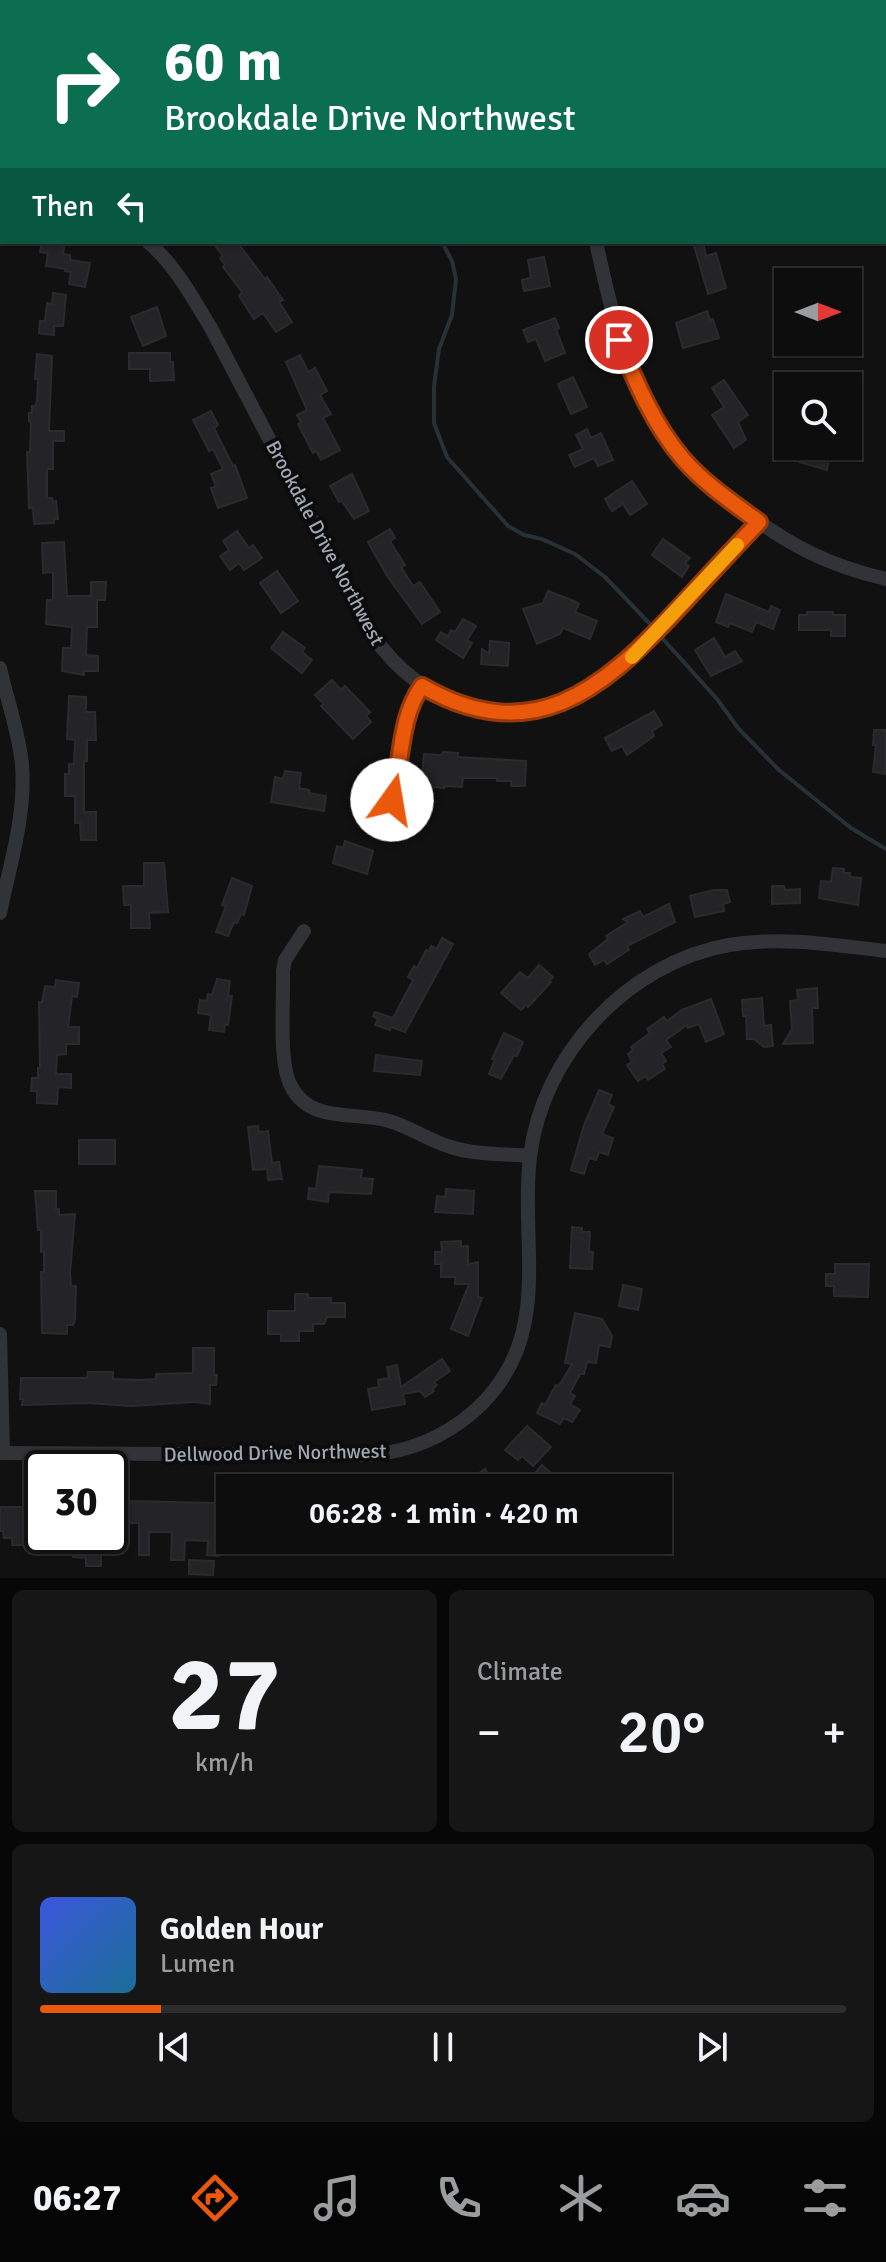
<!DOCTYPE html>
<html lang="en">
<head>
<meta charset="utf-8">
<style>
  :root { --surface:#0d0d0e; --page:#161617; --text:#f1f3f6; --muted:#9a9c9e; --line:#2d2d2e; --accent:#ea580c }
  body { margin:0; font-family:Signika,sans-serif; background:var(--page); color:var(--text); height:100vh; display:flex; flex-direction:column; font-size:30px; white-space:nowrap }
  * { box-sizing:border-box; margin:0 }
  p { font-size:26px; color:var(--muted) }
  .icon { flex:none; width:44px; height:44px; fill:none; stroke:currentColor; stroke-width:2; stroke-linecap:round; stroke-linejoin:round }
  .map { position:relative; height:1578px; overflow:hidden }
  .details { display:flex; flex-direction:column; gap:12px; padding:12px; background:#070708; flex:1 }
  .details>* { flex:none }
  .top-card { position:absolute; left:0px; top:0px; width:886px; height:244px; box-shadow:0 2px 6px #0004,0 0 0 2px var(--line); background:#0b6e4f; color:#fff; overflow:hidden }
  .needle { width:52px; rotate:90deg }
  .buttons { position:absolute; left:774px; top:268px; display:grid; gap:16px }
  .buttons a { display:grid; place-items:center; width:88px; height:88px; border-radius:0px; background:var(--surface); box-shadow:0 2px 6px #0004,0 0 0 2px var(--line); font-size:40px }
  .speed { position:absolute; left:24px; top:1450px; display:flex; gap:16px; font-size:40px; font-weight:700; text-align:center }
  .speed>* { display:grid; place-content:center; width:104px; height:104px; border-radius:50%; background:var(--surface); box-shadow:0 2px 6px #0004,0 0 0 2px var(--line); line-height:1 }
  .speed .limit { border:4px solid #111; border-radius:12px; background:#fff; color:#111 }
  .pin { position:absolute; display:grid; place-items:center; width:68px; height:68px; color:#fff; margin:-34px; border:4px solid #fff; border-radius:50%; box-shadow:0 2px 8px #0007 }
  .me { position:absolute; width:88px; margin:-44px; rotate:13deg; stroke-linejoin:round; filter:drop-shadow(0 0 6px #0008) }
  .turn { display:flex; align-items:center; gap:28px; height:168px; padding:0 32px; font-size:36px }
  .turn .icon { width:104px; height:104px; stroke-width:2.5 }
  .turn b { display:block; font-size:56px; line-height:68px }
  .then { display:flex; align-items:center; height:76px; padding:0 32px; background:#0003; gap:16px; font-size:30px }
  .big { font-size:60px; font-weight:600; line-height:1.1 }
  .details .widget { flex:1; display:flex; flex-direction:column; justify-content:center; gap:12px; min-width:0; padding:0 28px; border-radius:12px; background:var(--page) }
  .details .dial { align-items:center; gap:0 }
  .dial b { font-size:104px; line-height:1 }
  .song { display:flex; align-items:center; gap:24px }
  .cover { width:96px; height:96px; border-radius:12px; background:linear-gradient(135deg,hsl(230 70% 55%),hsl(200 70% 35%)) }
  .played { height:8px; border-radius:4px; background:linear-gradient(90deg,var(--accent) 15%,var(--line) 15%) }
  .keys { display:flex; justify-content:space-around; direction:ltr }
  .heat { display:flex; justify-content:space-between; align-items:center; font-size:44px; direction:ltr }
  .details .tiles { flex:1; display:grid; gap:12px; grid-template-columns:1fr 1fr }
  .widget:last-child { grid-column:span 2 }
  .trip { position:absolute; left:216px; top:1474px; width:456px; height:80px; border-radius:0px; background:var(--surface); box-shadow:0 2px 6px #0004,0 0 0 2px var(--line); font-weight:600; line-height:80px; text-align:center }
  .dock { display:flex; height:128px; justify-content:space-around; align-items:center; background:#050506; color:var(--muted) }
  .dock .icon { width:56px; height:56px }
  .dock .active { color:var(--accent) }
  .dock b { font-size:36px; color:var(--text) }
  .map>svg:first-child { display:block }
</style>
</head>
<body>
<div class="map">
<svg width="886" height="1578" viewBox="0 0 886 1578">
  <rect width="100%" height="100%" fill="#111112"/>
  <g fill="none" stroke-linecap="round" stroke-linejoin="round">
    <g stroke="#273136" stroke-width="4">
      <polyline points="106,0 108,2"/>
      <polyline points="442,242 452,261 456,279 452,315 439,349 434,386 434,423 447,457 508,526 524,535 542,539 575,554 605,577 650,624"/>
      <polyline points="663,639 717,699 738,728 779,770 851,828 886,849"/>
    </g>
  </g>
  <g fill="#242426" stroke="#2b2b2e" stroke-width="2">
    <polygon points="42,242 65,243 63,254 70,255 70,260 90,263 85,287 69,284 71,272 65,271 66,269 46,266 48,253 40,252"/>
    <polygon points="212,242 237,242 265,279 267,277 283,300 279,302 292,322 276,332 263,313 254,319 239,296 242,292 223,267 225,265 220,258 223,256"/>
    <polygon points="693,242 703,242 706,256 716,253 726,288 708,294"/>
    <polygon points="544,257 550,286 524,291 522,280 531,278 528,260"/>
    <polygon points="53,293 66,295 63,326 54,326 54,335 43,334 39,333 40,321 45,321 47,303 52,304"/>
    <polygon points="157,307 166,336 143,346 131,317"/>
    <polygon points="707,311 710,320 713,319 719,338 683,348 676,323"/>
    <polygon points="555,318 559,328 556,329 565,353 545,361 536,339 528,342 523,330"/>
    <polygon points="129,353 170,353 170,362 173,362 174,380 150,381 150,369 129,369"/>
    <polygon points="37,354 52,356 49,431 64,431 64,441 53,441 53,469 47,469 47,498 52,498 53,502 56,501 58,519 54,519 54,523 34,524 33,508 29,508 27,452 30,452 31,423 29,421 29,413 32,413 32,406 35,406 37,401 38,379 35,379"/>
    <polygon points="300,355 308,372 315,368 327,391 320,395 331,414 323,418 340,450 321,460 316,451 313,453 298,424 301,422 297,415 307,410 286,362"/>
    <polygon points="573,377 587,407 571,414 558,384"/>
    <polygon points="724,380 748,415 738,422 746,440 734,448 712,415 724,407 712,388"/>
    <polygon points="211,411 218,425 214,428 233,466 235,465 247,498 218,508 211,488 216,486 211,474 223,469 213,449 209,451 193,420"/>
    <polygon points="587,429 591,438 601,433 613,460 598,466 594,458 575,467 569,455 583,449 576,435"/>
    <polygon points="802,446 819,447 818,452 830,454 827,470 799,462"/>
    <polygon points="352,474 369,511 354,519 342,501 339,502 330,486"/>
    <polygon points="632,481 647,504 630,515 623,504 612,511 605,499"/>
    <polygon points="390,529 395,538 390,541 405,565 401,567 413,586 420,582 440,612 422,624 387,576 368,542"/>
    <polygon points="237,531 249,548 253,545 262,558 244,570 239,563 230,570 220,556 229,550 223,541"/>
    <polygon points="663,539 690,558 685,563 689,566 682,577 652,555"/>
    <polygon points="64,542 67,596 91,596 91,582 106,582 105,600 97,600 97,627 87,627 86,655 98,656 98,671 84,671 84,675 62,671 63,648 71,648 72,627 46,624 47,600 53,600 53,572 43,573 42,543"/>
    <polygon points="277,571 298,601 281,613 260,583"/>
    <polygon points="548,591 574,601 579,604 575,612 597,621 590,639 563,628 560,634 537,644 523,609 543,603"/>
    <polygon points="726,594 769,612 771,606 780,610 773,629 756,622 752,632 730,623 728,627 716,622"/>
    <polygon points="807,612 833,612 833,615 845,615 845,636 831,636 831,630 799,630 799,615 807,615"/>
    <polygon points="463,619 476,626 467,640 472,643 463,658 436,640 441,632 448,636 451,630 455,632"/>
    <polygon points="283,632 305,648 302,652 312,660 302,673 271,648"/>
    <polygon points="714,638 725,657 735,651 742,661 711,676 695,650"/>
    <polygon points="490,641 509,643 508,666 481,664 482,649 489,654"/>
    <polygon points="332,680 341,690 345,686 370,712 366,716 371,722 353,739 321,706 324,704 315,695"/>
    <polygon points="69,696 86,697 86,712 95,712 96,740 87,740 87,761 84,761 84,812 96,812 96,840 81,840 80,823 75,823 75,796 65,796 65,774 69,774 69,764 74,764 75,740 67,739"/>
    <polygon points="654,711 662,725 652,731 654,736 627,755 622,746 612,751 605,738"/>
    <polygon points="874,730 886,730 886,774 873,772 876,745 873,745"/>
    <polygon points="443,752 458,753 458,757 526,761 525,786 511,786 511,781 497,781 497,778 463,778 462,787 444,786 444,788 432,787 432,790 418,789 419,775 422,775 424,754 442,755"/>
    <polygon points="285,771 301,773 299,788 309,790 309,793 326,796 324,811 271,802 275,777 283,779"/>
    <polygon points="345,841 373,851 367,874 333,863 337,846 343,848"/>
    <polygon points="144,863 164,863 168,912 149,913 150,928 131,928 131,905 124,905 123,886 144,886"/>
    <polygon points="833,868 844,869 844,873 850,873 850,877 861,878 858,905 819,898 821,881 831,882"/>
    <polygon points="232,878 252,886 244,915 241,914 237,923 234,922 228,936 216,932 226,906 222,905"/>
    <polygon points="772,886 784,886 785,890 800,889 800,903 772,904"/>
    <polygon points="714,890 727,890 730,902 723,904 724,911 695,917 690,896"/>
    <polygon points="669,904 675,922 627,946 629,950 607,964 604,960 595,965 589,954 608,939 606,936 628,922 623,919 640,911 643,917"/>
    <polygon points="442,938 453,944 405,1032 391,1027 390,1030 375,1025 378,1019 373,1016 375,1012 393,1018 413,980 408,977 414,966 417,968 426,950 429,951 431,946 437,949"/>
    <polygon points="539,965 553,977 549,981 551,982 528,1007 526,1005 521,1010 501,993 520,972 528,978"/>
    <polygon points="217,979 230,981 228,996 232,996 228,1025 225,1024 224,1032 209,1030 211,1015 198,1013 200,1000 207,1001 208,994 212,995"/>
    <polygon points="56,980 79,983 77,997 72,996 68,1027 79,1027 79,1044 66,1044 66,1054 57,1055 56,1074 71,1074 71,1088 58,1087 57,1104 37,1103 37,1091 31,1091 32,1078 38,1078 38,1068 40,1068 39,1002 42,1002 45,986 55,987"/>
    <polygon points="817,988 818,1008 812,1008 813,1043 783,1044 792,1029 790,1001 798,1000 797,990"/>
    <polygon points="762,998 764,1026 771,1025 773,1046 764,1047 754,1039 747,1039 746,1016 743,1016 742,1000"/>
    <polygon points="711,999 724,1034 706,1042 699,1024 688,1028 687,1025 666,1040 671,1047 661,1053 666,1061 662,1064 665,1069 648,1080 645,1076 638,1081 627,1065 632,1062 628,1054 633,1050 631,1047 650,1033 647,1029 664,1017 667,1021 682,1010"/>
    <polygon points="504,1033 523,1042 517,1056 514,1055 501,1079 489,1074 495,1060 492,1059"/>
    <polygon points="376,1055 422,1061 420,1075 374,1071"/>
    <polygon points="599,1090 612,1095 608,1104 614,1107 602,1134 613,1138 608,1155 599,1152 596,1160 589,1158 584,1174 571,1170 584,1125"/>
    <polygon points="258,1126 259,1132 268,1131 272,1163 279,1162 282,1179 268,1180 267,1169 253,1170 248,1127"/>
    <rect x="79" y="1140" width="36" height="24"/>
    <polygon points="319,1166 362,1170 361,1178 373,1179 371,1194 329,1192 328,1202 308,1199 309,1188 316,1189"/>
    <polygon points="446,1189 474,1191 473,1214 435,1212 437,1196 445,1197"/>
    <polygon points="35,1191 56,1191 56,1209 59,1209 59,1215 75,1214 70,1273 71,1286 76,1286 75,1319 73,1325 67,1325 67,1334 42,1333 41,1272 44,1272 44,1252 41,1252 41,1230 38,1230"/>
    <polygon points="572,1227 582,1228 582,1232 590,1232 589,1252 593,1252 592,1269 570,1268"/>
    <polygon points="461,1241 461,1246 468,1246 468,1264 478,1262 478,1297 482,1298 468,1336 451,1329 469,1284 455,1284 455,1277 441,1277 441,1264 435,1264 435,1252 442,1252 441,1242"/>
    <polygon points="835,1264 869,1264 868,1297 834,1296 834,1286 826,1286 826,1274 835,1274"/>
    <polygon points="623,1285 642,1289 638,1310 619,1306"/>
    <polygon points="295,1294 308,1294 308,1298 331,1298 331,1303 345,1303 345,1317 327,1317 324,1324 313,1324 313,1331 299,1331 299,1341 281,1341 281,1334 268,1334 268,1311 295,1311"/>
    <polygon points="575,1313 602,1319 612,1336 610,1347 599,1345 596,1363 587,1362 584,1374 580,1374 570,1393 575,1396 570,1404 580,1410 572,1422 564,1418 560,1424 537,1413 542,1403 545,1405 556,1385 559,1386 572,1364 565,1363"/>
    <polygon points="193,1348 214,1348 214,1375 217,1375 216,1385 210,1385 210,1404 195,1402 132,1406 87,1403 22,1405 23,1399 20,1399 21,1378 87,1378 88,1372 113,1372 113,1379 139,1380 156,1379 156,1374 193,1373"/>
    <polygon points="442,1359 450,1371 434,1382 437,1385 432,1389 434,1391 425,1397 420,1391 403,1394 405,1404 372,1410 368,1389 379,1387 378,1380 389,1378 387,1367 397,1365 401,1387"/>
    <polygon points="527,1426 551,1447 533,1466 522,1456 518,1460 505,1450"/>
    <polygon points="542,1465 555,1477 545,1488 522,1488 531,1482 529,1480"/>
    <polygon points="485,1469 498,1488 471,1488 466,1482"/>
    <polygon points="128,1501 215,1503 215,1507 230,1507 230,1533 220,1533 219,1556 207,1555 208,1541 185,1540 184,1560 171,1560 172,1532 149,1532 149,1555 139,1555 139,1523 110,1523 110,1513"/>
    <polygon points="0,1507 28,1507 27,1545 12,1545 12,1538 4,1538 3,1531 0,1531"/>
    <polygon points="74,1536 101,1536 101,1566 86,1566 86,1558 73,1557"/>
    <polygon points="189,1560 214,1561 213,1575 189,1574"/>
  </g>
  <g fill="none" stroke-linecap="round" stroke-linejoin="round">
    <g stroke="#313337" stroke-width="14">
      <polyline points="490,0 491,2"/>
      <polyline points="37,2 37,0"/>
      <polyline points="0,200 2,189"/>
      <path d="M148,242C176,266 192,297 211,328L371,633C396,670 428,696 472,707C563,731 623,668 679,607C706,579 732,550 759,522"/>
      <path d="M596,242C613,319 631,399 684,460C702,480 723,495 744,511C790,546 830,566 886,579"/>
      <path d="M0,668C7,700 19,732 22,765C26,815 10,864 0,913"/>
      <polyline points="383,824 399,775 406,715 422,686"/>
      <path d="M304,931L285,960L283,971C284,999 278,1062 291,1086C310,1124 355,1111 389,1121C411,1127 429,1141 451,1147C476,1155 504,1154 530,1156"/>
      <polyline points="0,1334 3,1453"/>
      <path d="M0,1453L372,1455C447,1447 511,1397 525,1321C535,1268 523,1211 530,1157C542,1055 627,963 729,945C781,936 834,945 886,951"/>
    </g>
  </g>
  <g fill="none" stroke-linecap="round" stroke-linejoin="round">
    <defs>
      <path id="route" d="M392,800C402,762 399,718 422,686C531,749 601,691 675,612C703,582 730,552 759,522C733,503 705,484 683,459C654,425 635,382 619,340"/>
    </defs>
    <use href="#route" stroke="#983908" stroke-width="20"/>
    <use href="#route" stroke="#ea580c" stroke-width="14"/>
    <polyline stroke="#f59e0b" stroke-width="14" points="632,657 737,545"/>
  </g>
  <g text-anchor="middle" dominant-baseline="central" stroke-width="8" stroke-linejoin="round" paint-order="stroke">
    <g font-size="20" fill="#a1a8b4" stroke="#0c0c0d">
      <text transform="translate(325 543) rotate(62)">Brookdale Drive Northwest</text>
      <text transform="translate(275 1453) rotate(-1)">Dellwood Drive Northwest</text>
    </g>
  </g>
</svg>
<div class="buttons">
<a><svg class="needle" viewBox="-14 -14 28 28"><path d="M0-13l5 13h-10z" fill="#e53935"/><path d="M0 13l5-13h-10z" fill="#9a9c9e"/></svg></a>
<a><svg class="icon" aria-label="search" viewBox="0 0 24 24"><circle cx="10" cy="10" r="6"/><path d="M15 15l6 6"/></svg></a>
</div>
<div class="speed"><div class="limit">30</div></div>
<div class="pin" style="left:619px;top:340px;background:#d93025"><svg class="icon" aria-label="arrive" viewBox="0 0 24 24"><path d="M6 21V4h12l-3 4 3 4H6"/></svg></div>
<svg class="me" style="left:392px;top:800px" viewBox="-20 -20 40 40"><circle r="19" fill="#fff"/><path d="M0-13L10 11 0 6-10 11z" fill="#ea580c"/></svg>
<div class="trip">06:28 · 1 min · 420 m</div>
<div class="top-card">
<div class="turn"><svg class="icon" aria-label="right" viewBox="0 0 24 24"><path d="M7 20v-9h11M14 6l5 5-5 5"/></svg><div><b>60 m</b>Brookdale Drive Northwest</div></div>
<div class="then">Then<svg class="icon" aria-label="left" viewBox="0 0 24 24"><path d="M17 20v-9H6M10 6l-5 5 5 5"/></svg></div>
</div>
</div>
<section class="details">
<div class="tiles">
<div class="widget dial"><b>27</b><p>km/h</p></div>
<div class="widget"><p>Climate</p>
<div class="heat"><a>−</a><b class="big">20°</b><a>+</a></div>
</div>
<div class="widget">
<div class="song"><i class="cover"></i><div><b>Golden Hour</b><p>Lumen</p></div></div>
<div class="played"></div>
<div class="keys"><svg class="icon" aria-label="previous" viewBox="0 0 24 24"><path d="M18 5L8 12l10 7zM5 5v14"/></svg><svg class="icon" aria-label="pause" viewBox="0 0 24 24"><path d="M8 5v14M16 5v14"/></svg><svg class="icon" aria-label="next" viewBox="0 0 24 24"><path d="M6 5l10 7-10 7zM19 5v14"/></svg></div>
</div>
</div>
</section>
<nav class="dock">
<b>06:27</b>
<svg class="icon active" aria-label="directions" viewBox="0 0 24 24"><path d="M12 3l9 9-9 9-9-9zM9 14v-3h6M13 9l2 2-2 2"/></svg>
<svg class="icon" aria-label="music" viewBox="0 0 24 24"><path d="M9 18V5l10-2v13"/><circle cx="6" cy="18" r="3"/><circle cx="16" cy="16" r="3"/></svg>
<svg class="icon" aria-label="phone" viewBox="0 0 24 24"><path d="M5 4h4l2 5-3 2q2 4 5 5l2-3 5 2v4C11 20 4 13 5 4z"/></svg>
<svg class="icon" aria-label="climate" viewBox="0 0 24 24"><path d="M12 3v18M4 7l16 10M4 17L20 7"/></svg>
<svg class="icon" aria-label="car" viewBox="0 0 24 24"><path d="M5 17H2v-5l4-1 3-4h7l3 4 3 1v5h-3M9 17h6M6 11h13"/><circle cx="7" cy="17" r="2"/><circle cx="17" cy="17" r="2"/></svg>
<svg class="icon" aria-label="filters" viewBox="0 0 24 24"><path d="M4 7h16M4 17h16"/><circle cx="9" cy="7" r="2"/><circle cx="15" cy="17" r="2"/></svg>
</nav>
</body>
</html>
